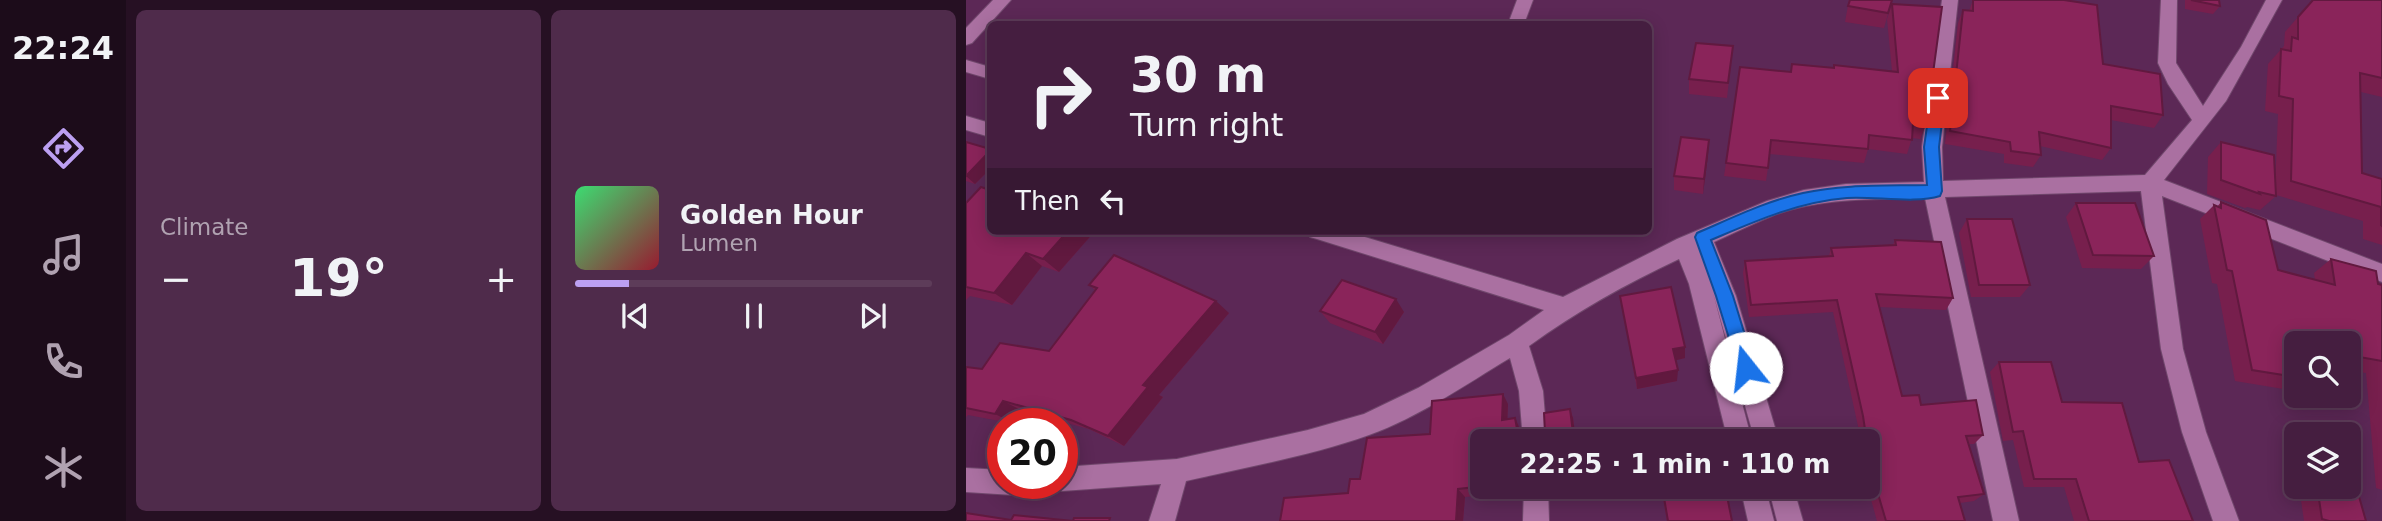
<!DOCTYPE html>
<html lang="en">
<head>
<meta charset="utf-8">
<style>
  :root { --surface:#451e40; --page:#4f2b4b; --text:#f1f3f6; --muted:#b0a2b1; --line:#5d3c59; --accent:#bca0f2 }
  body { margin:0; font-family:"DejaVu Sans",sans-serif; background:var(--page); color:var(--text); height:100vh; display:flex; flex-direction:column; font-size:26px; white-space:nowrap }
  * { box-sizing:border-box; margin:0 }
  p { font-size:23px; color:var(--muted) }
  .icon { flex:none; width:38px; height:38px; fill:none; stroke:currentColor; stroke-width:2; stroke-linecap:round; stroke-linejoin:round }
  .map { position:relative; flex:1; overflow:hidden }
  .drawer { display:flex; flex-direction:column; gap:10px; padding:10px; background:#261023; width:840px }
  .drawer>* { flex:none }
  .guide { position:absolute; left:21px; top:21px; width:665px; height:214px; border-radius:10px; box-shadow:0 4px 18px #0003,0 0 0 2px var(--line); background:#451e40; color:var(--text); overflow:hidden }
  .tools { position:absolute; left:1318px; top:331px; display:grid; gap:14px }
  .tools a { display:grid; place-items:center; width:77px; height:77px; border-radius:10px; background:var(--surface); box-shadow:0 4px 18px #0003,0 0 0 2px var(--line); font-size:35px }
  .speed { position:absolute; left:21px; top:408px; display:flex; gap:14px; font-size:35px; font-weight:700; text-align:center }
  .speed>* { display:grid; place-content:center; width:91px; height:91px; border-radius:50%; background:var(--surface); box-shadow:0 4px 18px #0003,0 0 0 2px var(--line); line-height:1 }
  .speed .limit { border:10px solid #d22; background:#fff; color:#111 }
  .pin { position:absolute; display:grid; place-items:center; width:60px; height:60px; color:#fff; margin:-30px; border-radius:14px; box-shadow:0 4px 10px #0006 }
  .me { position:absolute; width:77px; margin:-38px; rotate:344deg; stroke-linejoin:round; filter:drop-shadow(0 0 5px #0008) }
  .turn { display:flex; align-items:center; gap:24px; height:147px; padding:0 28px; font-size:32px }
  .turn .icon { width:91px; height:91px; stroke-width:2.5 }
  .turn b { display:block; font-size:49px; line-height:60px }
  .then { display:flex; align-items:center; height:66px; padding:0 28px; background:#0003; gap:14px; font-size:26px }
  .big { font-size:52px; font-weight:600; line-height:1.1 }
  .drawer .widget { flex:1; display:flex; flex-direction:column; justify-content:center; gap:10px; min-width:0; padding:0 24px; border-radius:10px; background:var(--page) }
  .song { display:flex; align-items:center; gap:21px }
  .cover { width:84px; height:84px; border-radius:10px; background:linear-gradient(135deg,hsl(140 70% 55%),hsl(350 70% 35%)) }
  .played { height:7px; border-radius:4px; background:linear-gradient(90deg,var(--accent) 15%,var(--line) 15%) }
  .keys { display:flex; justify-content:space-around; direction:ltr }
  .heat { display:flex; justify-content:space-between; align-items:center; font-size:38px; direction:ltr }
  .drawer .tiles { flex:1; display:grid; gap:10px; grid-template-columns:repeat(2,1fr) }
  .trip { position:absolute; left:504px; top:429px; width:410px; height:70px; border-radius:10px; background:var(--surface); box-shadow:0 4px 18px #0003,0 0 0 2px var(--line); font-weight:600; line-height:70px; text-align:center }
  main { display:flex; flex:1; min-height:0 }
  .tab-bar { display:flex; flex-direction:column; width:126px; justify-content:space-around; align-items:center; background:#1c0c1a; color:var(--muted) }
  .tab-bar .icon { width:49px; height:49px }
  .tab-bar .active { color:var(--accent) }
  .tab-bar b { font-size:32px; color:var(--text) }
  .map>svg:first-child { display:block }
</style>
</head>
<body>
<main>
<nav class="tab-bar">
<b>22:24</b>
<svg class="icon active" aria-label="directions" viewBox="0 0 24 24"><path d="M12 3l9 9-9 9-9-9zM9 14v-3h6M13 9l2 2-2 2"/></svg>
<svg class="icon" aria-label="music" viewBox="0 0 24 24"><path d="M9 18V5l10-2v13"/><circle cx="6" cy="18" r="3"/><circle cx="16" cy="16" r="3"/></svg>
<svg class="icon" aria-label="phone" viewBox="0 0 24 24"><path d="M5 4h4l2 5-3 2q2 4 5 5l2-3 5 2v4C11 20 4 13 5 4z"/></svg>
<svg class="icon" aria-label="climate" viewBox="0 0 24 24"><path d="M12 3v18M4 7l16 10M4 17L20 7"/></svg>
</nav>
<section class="drawer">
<div class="tiles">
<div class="widget"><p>Climate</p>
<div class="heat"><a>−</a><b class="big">19°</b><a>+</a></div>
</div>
<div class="widget">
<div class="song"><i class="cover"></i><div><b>Golden Hour</b><p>Lumen</p></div></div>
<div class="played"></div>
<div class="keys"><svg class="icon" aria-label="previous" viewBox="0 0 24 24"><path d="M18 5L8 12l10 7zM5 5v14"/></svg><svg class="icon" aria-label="pause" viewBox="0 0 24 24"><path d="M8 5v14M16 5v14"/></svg><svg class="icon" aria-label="next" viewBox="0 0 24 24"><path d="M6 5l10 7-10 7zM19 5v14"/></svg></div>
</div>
</div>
</section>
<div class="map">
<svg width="1416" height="521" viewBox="0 0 1416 521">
  <rect width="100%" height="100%" fill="#5c2856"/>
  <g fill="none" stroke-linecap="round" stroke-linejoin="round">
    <defs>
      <g id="minor">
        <polygon points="27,0 45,0 6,43 0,45 0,28"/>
        <polygon points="551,0 567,0 558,24 542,24"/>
        <path d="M976,0H992L976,147L977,181L1179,175L1226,120L1202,84L1192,63L1195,0H1211L1210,63L1237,106L1275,47L1300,0H1316L1260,101L1198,180L1416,264V282L1196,196L1217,349L1240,432L1273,521H1247L1216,432L1195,349L1175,191L979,197L1053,521H1027L959,198C919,199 879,198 840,206C807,212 778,229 748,242L770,296L813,441H789L747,293L786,441H762L723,284L713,259C660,284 611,311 563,346L577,391L581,441H557L553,391L544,358C499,385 453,417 403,435C344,456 281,467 220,481L209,521H183L195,484L96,491L87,488L85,483H96V467L211,459L342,430L398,414L452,388L543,335L578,310L351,239L344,237L341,231H379L597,297L711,239L801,201L838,190L880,184L958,182L956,147Z"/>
        <polygon points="0,60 24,67 24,79 0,72"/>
        <polygon points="0,116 24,123 24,137 0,130"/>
        <polygon points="0,468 37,470 37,483 59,483 56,492 47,495 0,492"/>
        <polygon points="558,486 582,486 583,521 557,521"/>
        <polygon points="774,486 799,486 808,521 782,521"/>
        <polygon points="802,486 827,486 837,521 811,521"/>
      </g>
    </defs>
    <use href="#minor" stroke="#70476c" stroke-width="2"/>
    <use href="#minor" fill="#aa70a1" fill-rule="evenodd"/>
  </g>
  <g fill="#771f4d">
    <polygon points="883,0 926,0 918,28 879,22"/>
    <polygon points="1007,0 1137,64 1197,115 1188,128 1145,120 1145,148 1136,160 1074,146 1075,155 1067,167 1038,163 1038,154 979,144 992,23 997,10 1003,11"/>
    <polygon points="1219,0 1253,0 1254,6 1247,14 1219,9"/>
    <polygon points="1347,0 1416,0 1416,97 1395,92 1396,173 1416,179 1416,245 1397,239 1397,221 1310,195 1310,196 1294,210 1281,207 1279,208 1241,194 1242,157 1255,142 1309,189 1312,114 1299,111 1302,64 1318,46 1319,32"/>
    <polygon points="926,4 960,125 954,139 946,138 941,154 902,149 898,163 804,154 800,181 758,176 760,163 824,72 867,68 926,71 921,19"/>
    <polygon points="765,62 761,98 723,94 723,79"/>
    <polygon points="0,142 24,149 24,169 9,184 0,181"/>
    <polygon points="742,155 737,194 708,190 708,176"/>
    <polygon points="1255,202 1312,270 1349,280 1348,273 1365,259 1416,285 1416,490 1410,488 1400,373 1382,370 1382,343 1330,343 1330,391 1269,381 1251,284 1246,283 1234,219 1248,205 1251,207"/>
    <polygon points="0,203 129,231 93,272 76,266 46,305 4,296 0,300"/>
    <polygon points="1110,203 1188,256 1175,269 1116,268 1100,217"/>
    <polygon points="1001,219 1064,285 1054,297 1005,297 993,233"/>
    <polygon points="929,240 987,298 980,310 913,307 936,396 1017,435 1008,444 1002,444 1018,494 1008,501 994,503 999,521 911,521 901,485 901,441 894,441 892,426 867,312 783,317 777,273 779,261 863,256 865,248 927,245"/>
    <polygon points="123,285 263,313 193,395 197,397 158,446 123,429 57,411 49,424 2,415 0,417 0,367 16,369 83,351 129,290"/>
    <polygon points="654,296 719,358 709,360 711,381 671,389"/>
    <polygon points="354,311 438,312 417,344 364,323"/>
    <polygon points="1033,362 1096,402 1173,462 1227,521 1108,521 1098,487 1058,487 1047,440 1037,441 1024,372"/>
    <polygon points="542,404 541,419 549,418 553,427 555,434 579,433 604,409 607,418 610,441 516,441 516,486 540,486 540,493 499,497 497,521 314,521 382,493 394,479"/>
    <polygon points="1330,436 1330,468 1325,438"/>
    <polygon points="695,486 759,486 766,521 701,521"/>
    <polygon points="1333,486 1377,486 1378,490 1400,521 1338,521"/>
  </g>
  <g fill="#61193f">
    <polygon points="743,140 742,155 737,194 738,179"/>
    <polygon points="24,151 24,169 9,184 0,176"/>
    <polygon points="102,231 129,231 93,272 77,259"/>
    <polygon points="60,253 76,266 46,305 28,293"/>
    <polygon points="430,299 438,312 417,344 409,332"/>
    <polygon points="250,301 263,313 193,395 197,397 158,446 142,436 177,385"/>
    <polygon points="719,347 719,358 707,361 707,349"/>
    <polygon points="712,370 711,381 671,389 670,378"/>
    <polygon points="537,394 542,404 541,429 536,420"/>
    <polygon points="37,401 57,411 49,424 29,414"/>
    <polygon points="604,409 607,418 610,441 608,441"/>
    <polygon points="549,418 553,427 556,441 552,434"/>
    <polygon points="492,489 499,497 497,521 490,521"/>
  </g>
  <g fill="#8a245a" stroke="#61193f" stroke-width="2">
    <polygon points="884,0 926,0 922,13 882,6"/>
    <polygon points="1007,0 1098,0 1131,5 1137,64 1194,74 1197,115 1145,106 1145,148 1073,132 1075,155 1045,151 1044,142 984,131 997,10 1007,11"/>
    <polygon points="1225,0 1253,0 1254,6"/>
    <polygon points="1347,0 1416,0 1416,78 1394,73 1396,173 1416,179 1416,226 1415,225 1415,207 1325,181 1327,99 1313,96 1315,49 1325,51 1326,37 1332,39 1332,17"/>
    <polygon points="926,4 976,7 960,125 947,123 946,140 903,135 902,149 805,140 802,168 760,163 774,67 825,72 826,64 868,68 868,65 932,72"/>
    <polygon points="730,43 767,46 762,83 723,79"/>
    <polygon points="715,137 743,140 738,179 708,176"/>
    <polygon points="0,142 24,149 24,151 0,176"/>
    <polygon points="1255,142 1308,155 1310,196 1293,192 1294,194 1255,180"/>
    <polygon points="15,187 24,190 24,231 102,231 77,259 60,253 28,293 0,287 0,203"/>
    <polygon points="1255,202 1300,220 1312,270 1369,285 1365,259 1410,271 1412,284 1416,285 1416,361 1382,355 1382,343 1330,343 1330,377 1286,370 1266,271 1261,270 1248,205 1255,208"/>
    <polygon points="1110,203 1169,203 1188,256 1127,255"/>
    <polygon points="1001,219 1046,219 1064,285 1013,285"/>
    <polygon points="929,240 975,242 987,298 910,294 936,396 953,395 955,405 1010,400 1017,435 1000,436 1018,494 992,497 999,521 920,521 905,470 897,416 871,300 785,305 779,261 867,256 865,248 930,245"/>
    <polygon points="148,255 250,301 177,385 182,387 142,436 105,420 37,401 29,414 0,408 0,367 16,369 34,343 83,351 131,288 123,285"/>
    <polygon points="376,280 430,299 409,332 354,311"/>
    <polygon points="705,287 719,347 707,349 712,370 670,378 654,296"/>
    <polygon points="1033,362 1085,362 1096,402 1156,403 1173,462 1203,460 1227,521 1123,521 1110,479 1068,479 1057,431 1047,432"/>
    <polygon points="537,394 536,420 549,418 552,434 579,433 578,413 604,409 608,441 516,441 516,486 519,486 492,489 490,521 314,521 318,498 382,493 384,479 394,479 401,438 464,434 466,401"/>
    <polygon points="1360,426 1362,434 1342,434 1341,430"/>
    <polygon points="696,486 759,486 766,521 702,521"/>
    <polygon points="1351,486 1377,486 1378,490 1392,493 1400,521 1363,521 1356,519"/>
    <polygon points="0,513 45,520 48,515 107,521 108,518 144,518 143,521 0,521"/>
  </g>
  <path fill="#1a73e8" stroke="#114b97" stroke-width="2" d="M972,93L979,98L973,147L976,191L974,196C949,204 908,196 881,198C832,202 790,221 745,240L767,296L789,368L786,374L780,376L774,374L750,296L729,237L731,233C766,218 800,201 837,193C877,184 919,186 961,185L958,147L965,98Z"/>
</svg>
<div class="tools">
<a><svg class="icon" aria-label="search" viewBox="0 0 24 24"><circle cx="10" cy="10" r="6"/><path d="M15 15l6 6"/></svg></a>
<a><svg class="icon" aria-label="layers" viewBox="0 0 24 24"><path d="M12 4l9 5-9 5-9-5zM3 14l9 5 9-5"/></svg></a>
</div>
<div class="speed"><div class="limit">20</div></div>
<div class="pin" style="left:972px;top:98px;background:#d93025"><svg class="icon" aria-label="arrive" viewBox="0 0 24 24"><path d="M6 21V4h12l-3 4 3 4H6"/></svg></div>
<svg class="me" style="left:780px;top:368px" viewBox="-20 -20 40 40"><circle r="19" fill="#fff"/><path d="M0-13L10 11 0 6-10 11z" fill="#1a73e8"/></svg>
<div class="trip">22:25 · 1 min · 110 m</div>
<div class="guide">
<div class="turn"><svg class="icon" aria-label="right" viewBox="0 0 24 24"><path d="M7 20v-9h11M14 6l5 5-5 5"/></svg><div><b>30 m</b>Turn right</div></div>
<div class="then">Then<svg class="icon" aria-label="left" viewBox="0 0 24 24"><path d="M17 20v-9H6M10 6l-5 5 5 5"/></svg></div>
</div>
</div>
</main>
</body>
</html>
